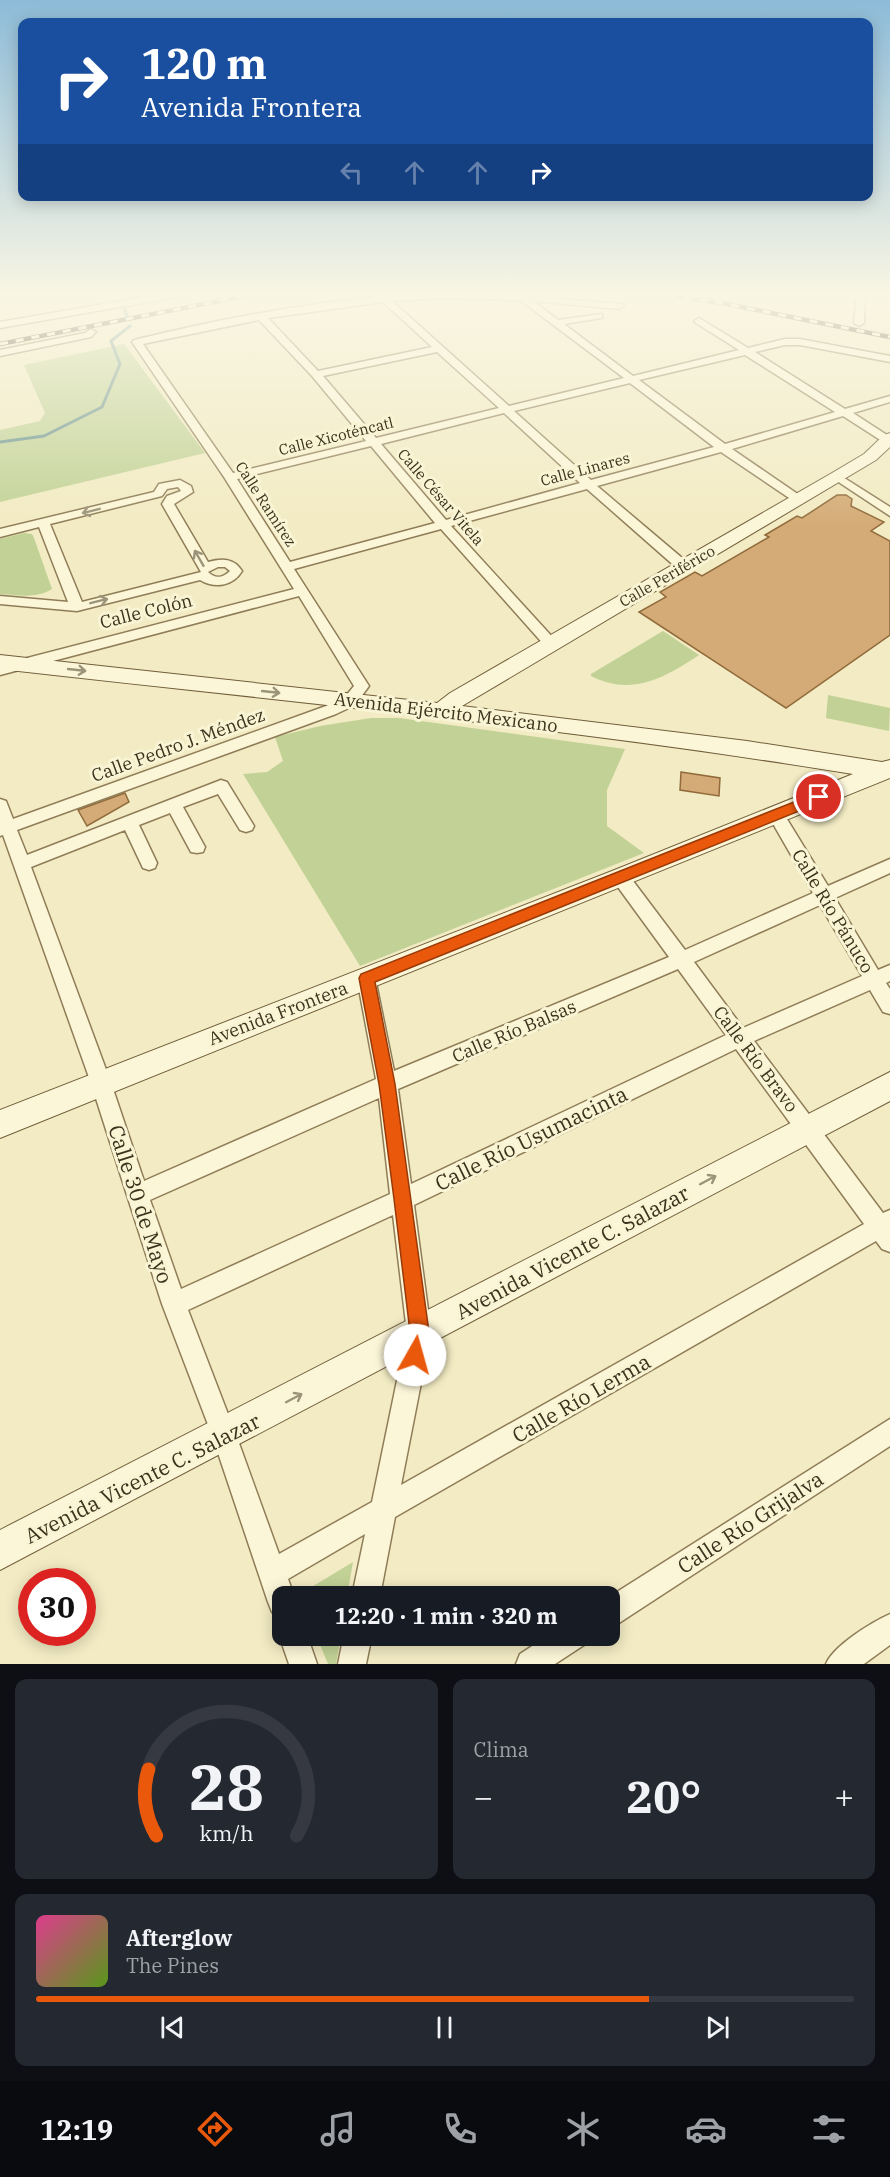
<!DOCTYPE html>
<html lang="es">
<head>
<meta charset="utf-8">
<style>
  :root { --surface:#171b24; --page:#242831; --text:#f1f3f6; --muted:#9ea1a6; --line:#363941; --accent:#ea580c }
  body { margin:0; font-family:"IBM Plex Serif",serif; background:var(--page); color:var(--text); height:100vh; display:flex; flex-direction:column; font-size:22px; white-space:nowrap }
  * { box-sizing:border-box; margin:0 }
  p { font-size:20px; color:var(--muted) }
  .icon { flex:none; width:33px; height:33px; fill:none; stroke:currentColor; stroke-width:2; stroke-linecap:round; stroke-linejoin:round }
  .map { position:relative; height:1664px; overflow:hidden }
  .side { display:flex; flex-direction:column; gap:15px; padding:15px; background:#0d0f14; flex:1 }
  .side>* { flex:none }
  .top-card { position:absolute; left:18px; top:18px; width:855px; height:183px; border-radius:12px; box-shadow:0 3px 15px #0003; background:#1a4fa0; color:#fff; overflow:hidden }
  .speed { position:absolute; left:18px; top:1568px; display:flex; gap:12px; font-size:30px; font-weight:700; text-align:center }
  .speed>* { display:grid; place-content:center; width:78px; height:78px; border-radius:50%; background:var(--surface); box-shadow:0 3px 15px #0003; line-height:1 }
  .speed .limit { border:9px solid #d22; background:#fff; color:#111 }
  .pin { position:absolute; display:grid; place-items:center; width:51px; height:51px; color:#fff; margin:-26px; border:3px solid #fff; border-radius:50%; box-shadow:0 2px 6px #0007 }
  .me { position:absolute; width:66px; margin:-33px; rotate:7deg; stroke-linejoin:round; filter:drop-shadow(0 0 4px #0008) }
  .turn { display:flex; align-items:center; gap:21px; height:126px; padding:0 24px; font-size:27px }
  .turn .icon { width:78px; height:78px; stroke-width:2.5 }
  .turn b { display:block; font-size:42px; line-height:51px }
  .lanes { display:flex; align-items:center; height:57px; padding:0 24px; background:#0003; justify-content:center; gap:30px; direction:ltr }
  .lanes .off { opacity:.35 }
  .big { font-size:45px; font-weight:700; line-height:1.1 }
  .side .tile { flex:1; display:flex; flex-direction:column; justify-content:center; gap:9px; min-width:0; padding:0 21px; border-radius:12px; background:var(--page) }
  .side .dial { align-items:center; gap:0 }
  .dial svg { height:156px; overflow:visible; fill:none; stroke:var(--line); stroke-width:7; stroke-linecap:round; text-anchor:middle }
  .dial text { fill:var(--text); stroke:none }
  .song { display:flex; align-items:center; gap:18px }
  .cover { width:72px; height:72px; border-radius:9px; background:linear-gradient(135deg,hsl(330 70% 55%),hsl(90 70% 35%)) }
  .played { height:6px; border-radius:3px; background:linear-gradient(90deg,var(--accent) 75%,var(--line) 75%) }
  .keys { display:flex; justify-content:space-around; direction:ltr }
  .heat { display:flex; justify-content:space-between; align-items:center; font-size:33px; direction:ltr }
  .side .tiles { flex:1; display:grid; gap:15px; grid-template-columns:1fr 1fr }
  .tile:last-child { grid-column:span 2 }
  .trip { position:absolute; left:272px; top:1586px; width:348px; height:60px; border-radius:12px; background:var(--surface); box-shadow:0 3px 15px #0003; font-weight:700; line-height:60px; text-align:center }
  .dock { display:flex; height:96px; justify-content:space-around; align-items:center; background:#090b0e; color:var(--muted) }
  .dock .icon { width:42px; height:42px }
  .dock .selected { color:var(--accent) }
  .dock b { font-size:27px; color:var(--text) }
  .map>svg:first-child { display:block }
</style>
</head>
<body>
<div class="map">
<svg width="890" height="1664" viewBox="0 0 890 1664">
  <rect width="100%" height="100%" fill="#f2ebc3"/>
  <g fill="#c2d296">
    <polygon points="124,344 205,453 0,502 0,430 40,421 45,413 24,365"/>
    <path d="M24,533L32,534L34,538L52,589C36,599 18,595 0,594V539Z"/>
    <path d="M663,631L699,655C666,677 632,697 591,676V674Z"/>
    <polygon points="828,695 890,708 889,731 826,718"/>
    <polygon points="371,718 399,718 625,749 607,790 607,826 644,853 360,966 243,774 267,772 283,761 275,737 320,726"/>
    <polygon points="353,1562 347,1596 301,1596 300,1594"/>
    <polygon points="316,1635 341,1635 336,1664 328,1664"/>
  </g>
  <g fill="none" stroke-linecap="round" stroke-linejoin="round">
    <g stroke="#6b9490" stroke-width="3">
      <polyline points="119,293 122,302"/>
      <polyline points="123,305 127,316"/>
      <polyline points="0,442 44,436 102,407 120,364 111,341 130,326"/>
    </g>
  </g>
  <g fill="#d4ab76" stroke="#906a3b" stroke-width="1.5">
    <polygon points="837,495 846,495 852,499 851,506 884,522 871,531 890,541 890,635 786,708 639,612 666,597 660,592 695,572 702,576 769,537 765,535 797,516 802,518"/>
    <polygon points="681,772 720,778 719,796 680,790"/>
    <polygon points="125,793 129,802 87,826 78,810"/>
  </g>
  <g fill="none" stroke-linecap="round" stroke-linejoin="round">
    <defs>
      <g id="street">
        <polygon points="167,293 186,293 182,296 0,328 0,322"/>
        <path d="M435,293L501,294L622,304L624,306L619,309L533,301L558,320L602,314V318L564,324L633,376L739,350L696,323L694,321L699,318L748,348L785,339H800L890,356V362L800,345H785L755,352L845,409L890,396V402L853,413L890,437V444L885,443L843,416L732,449L802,497L804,500L798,504L721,452L597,486L688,563L689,566L683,570L678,569L587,489L451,526L556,641L558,644L556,647H546L441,529L294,569L369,686L355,705L336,714L17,830L27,855L221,780L227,782L254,826L252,830L246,832L240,830L218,794L183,807L205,847L203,852L197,853L191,852L170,813L139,825L157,863L155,868L149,870L143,868L125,830L31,867L111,1083L144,1181L376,1079L357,978L359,972L366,970L373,972L375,978L394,1071L669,957L615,883L612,878L615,873L621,871L627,873L685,950L813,893L768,815L770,811H782L828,886L890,859V873L835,898L878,970L890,965V981L886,983L890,989V1014L883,1012L870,990L754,1041L883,1213L890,1210V1252L882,1249L876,1241L395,1517L380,1596H352L365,1534L288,1579L294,1596H282V1616L272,1612L268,1602L212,1435L162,1304L91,1083L3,835L0,836V799L6,801L13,819L326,706L345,697L354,686L299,596L0,675V665L294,589L224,477L132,342L134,340C232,316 335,297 435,293ZM442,298L520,300L624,378L509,406L392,301ZM383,302L432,347L318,371L268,318ZM259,320L312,376L366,441L233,473L143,344ZM437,352L499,408L376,438L323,376ZM745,355L835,412L725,444L639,380ZM630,383L714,447L591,480L514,411ZM504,413L580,483L446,520L381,444ZM371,446L435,523L290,562L237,479ZM820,905L862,976L743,1028L694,962ZM678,969L726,1035L411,1184L398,1089ZM736,1049L864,1224L401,1485L431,1332L414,1205ZM379,1098L390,1194L181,1289L150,1200ZM393,1215L407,1332L372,1502L279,1554L236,1435L188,1310Z"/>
        <polygon points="706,293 716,293 709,298 706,297"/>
        <polygon points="857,293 865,293 864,323 859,326 854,323"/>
        <polygon points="91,329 96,332 91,337 0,356 0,350 85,333"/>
        <polygon points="838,474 890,507 890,516 834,479 834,475"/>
        <path d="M180,480L191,486L193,492L174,504L208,562C222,558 234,558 242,571C233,586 215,589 200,580L77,611L0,604V596L68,602L39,527L0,537V529L154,492L159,484ZM178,487L181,491L167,496L162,504L201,572L82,602L50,524L162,496L167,489ZM218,567H225L230,571C223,578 215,579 208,572Z"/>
        <polygon points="890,1419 890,1446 619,1623 609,1627 609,1597"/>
        <path d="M890,1614V1645L864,1664H826C833,1646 872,1622 890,1614Z"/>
        <polygon points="282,1628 282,1635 307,1635 317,1664 289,1664 279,1635"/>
        <polygon points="344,1635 372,1635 366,1664 338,1664"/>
        <polygon points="549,1635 588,1635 584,1645 555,1664 516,1664 520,1654"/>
      </g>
      <g id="secondary">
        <path d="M890,433V447L876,460L462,706L747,741L882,762L890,760V778L0,1138V1110L612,871L853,774C570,728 284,701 0,669V655L437,703L450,693L832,473L864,454L884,435Z"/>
        <polygon points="890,1072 890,1101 0,1570 0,1530"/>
      </g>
    </defs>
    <use href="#street" stroke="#8f7d58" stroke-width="3"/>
    <use href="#secondary" stroke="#715e3b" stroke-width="2"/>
    <use href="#street" fill="#fcf6d8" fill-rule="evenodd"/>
    <use href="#secondary" fill="#fcf6d8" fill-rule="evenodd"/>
    <defs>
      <g id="rail">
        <polyline points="652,293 722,303 890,337"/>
        <polyline points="0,344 260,293"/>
      </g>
    </defs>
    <use href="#rail" stroke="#3d321d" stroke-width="4.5"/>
    <use href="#rail" stroke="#f9f4d4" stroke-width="3" stroke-dasharray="8" stroke-linecap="butt"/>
  </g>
  <defs><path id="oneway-shaft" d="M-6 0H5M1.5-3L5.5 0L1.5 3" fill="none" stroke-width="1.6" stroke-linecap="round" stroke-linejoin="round" transform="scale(1.5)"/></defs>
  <g stroke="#9c947a">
    <use href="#oneway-shaft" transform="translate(91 511) rotate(166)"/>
    <use href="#oneway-shaft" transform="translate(199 558) rotate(-120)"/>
    <use href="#oneway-shaft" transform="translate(99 601) rotate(-14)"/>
    <use href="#oneway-shaft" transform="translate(77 670) rotate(6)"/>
    <use href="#oneway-shaft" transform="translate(271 692) rotate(6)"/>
    <use href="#oneway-shaft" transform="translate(708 1180) rotate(-28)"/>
    <use href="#oneway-shaft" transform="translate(294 1398) rotate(-28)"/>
  </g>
  <linearGradient id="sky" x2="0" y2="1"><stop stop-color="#8dbbd8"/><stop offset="0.56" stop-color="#f9f6e4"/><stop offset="1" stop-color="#f9f6e4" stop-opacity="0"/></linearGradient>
  <rect width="890" height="526" fill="url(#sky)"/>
  <polygon fill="#ea580c" stroke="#983908" stroke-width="1.5" points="819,792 826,797 824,801 375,982 395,1084 429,1332 422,1362 415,1364 408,1362 405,1355 410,1332 394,1199 379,1084 359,978 361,974"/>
  <g text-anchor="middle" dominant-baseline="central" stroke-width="6" stroke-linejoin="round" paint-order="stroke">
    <g font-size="15" fill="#3d321d" stroke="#f9f4d4">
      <text transform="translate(336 436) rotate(-14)">Calle Xicoténcatl</text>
      <text transform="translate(585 469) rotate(-15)">Calle Linares</text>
      <text transform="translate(441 497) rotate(49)">Calle César Vitela</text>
      <text transform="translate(266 504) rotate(57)">Calle Ramírez</text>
      <text transform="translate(667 576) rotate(-30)">Calle Periférico</text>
    </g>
    <g font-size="18" fill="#3d321d" stroke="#f9f4d4">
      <text transform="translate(146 611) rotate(-14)">Calle Colón</text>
      <text transform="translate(446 712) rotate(7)">Avenida Ejército Mexicano</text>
      <text transform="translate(178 745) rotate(-20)">Calle Pedro J. Méndez</text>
      <text transform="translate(833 911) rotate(59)">Calle Río Pánuco</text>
      <text transform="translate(278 1013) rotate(-21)">Avenida Frontera</text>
      <text transform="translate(514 1031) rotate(-23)">Calle Río Balsas</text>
      <text transform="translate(756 1059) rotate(53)">Calle Río Bravo</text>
    </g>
    <g font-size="21" fill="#3d321d" stroke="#f9f4d4">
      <text transform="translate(531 1138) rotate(-26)">Calle Río Usumacinta</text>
      <text transform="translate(141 1204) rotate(72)">Calle 30 de Mayo</text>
      <text transform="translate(572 1252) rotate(-28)">Avenida Vicente C. Salazar</text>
      <text transform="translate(581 1398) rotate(-30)">Calle Río Lerma</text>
      <text transform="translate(142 1478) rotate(-27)">Avenida Vicente C. Salazar</text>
      <text transform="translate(750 1522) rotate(-33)">Calle Río Grijalva</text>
    </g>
  </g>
</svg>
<div class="speed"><div class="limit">30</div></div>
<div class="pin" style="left:819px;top:797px;background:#d93025"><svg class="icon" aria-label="arrive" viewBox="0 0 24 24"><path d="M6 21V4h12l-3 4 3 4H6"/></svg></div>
<svg class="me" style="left:415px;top:1355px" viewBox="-20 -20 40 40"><circle r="19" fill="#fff"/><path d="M0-13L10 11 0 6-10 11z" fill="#ea580c"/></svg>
<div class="trip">12:20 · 1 min · 320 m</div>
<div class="top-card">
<div class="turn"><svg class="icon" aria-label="right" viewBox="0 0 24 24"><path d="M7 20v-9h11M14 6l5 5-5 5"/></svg><div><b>120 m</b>Avenida Frontera</div></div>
<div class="lanes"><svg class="icon off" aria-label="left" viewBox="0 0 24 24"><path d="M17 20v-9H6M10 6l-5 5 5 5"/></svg><svg class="icon off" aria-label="ahead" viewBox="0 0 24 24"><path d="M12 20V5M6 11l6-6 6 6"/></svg><svg class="icon off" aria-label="ahead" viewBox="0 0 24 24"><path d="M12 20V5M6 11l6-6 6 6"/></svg><svg class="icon" aria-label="right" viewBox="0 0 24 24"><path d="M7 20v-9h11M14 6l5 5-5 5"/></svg></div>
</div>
</div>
<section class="side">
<div class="tiles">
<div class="tile dial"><svg viewBox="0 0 100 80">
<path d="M14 69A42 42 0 1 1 86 69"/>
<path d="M14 69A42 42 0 0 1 10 35" stroke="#ea580c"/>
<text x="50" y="56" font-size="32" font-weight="700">28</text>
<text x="50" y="72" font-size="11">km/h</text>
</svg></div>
<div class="tile"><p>Clima</p>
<div class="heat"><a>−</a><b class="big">20°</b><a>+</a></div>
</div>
<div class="tile">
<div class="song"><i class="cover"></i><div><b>Afterglow</b><p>The Pines</p></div></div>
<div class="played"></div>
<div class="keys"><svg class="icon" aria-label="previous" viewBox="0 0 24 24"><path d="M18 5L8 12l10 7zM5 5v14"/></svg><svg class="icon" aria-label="pause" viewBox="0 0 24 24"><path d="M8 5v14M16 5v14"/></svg><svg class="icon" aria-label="next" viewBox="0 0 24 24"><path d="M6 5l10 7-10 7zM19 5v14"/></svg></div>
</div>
</div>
</section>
<nav class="dock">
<b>12:19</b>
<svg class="icon selected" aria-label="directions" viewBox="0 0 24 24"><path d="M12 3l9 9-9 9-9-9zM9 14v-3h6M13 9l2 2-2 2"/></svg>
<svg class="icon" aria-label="music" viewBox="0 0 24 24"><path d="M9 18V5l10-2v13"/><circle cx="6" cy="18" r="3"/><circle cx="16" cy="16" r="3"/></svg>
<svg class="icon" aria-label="phone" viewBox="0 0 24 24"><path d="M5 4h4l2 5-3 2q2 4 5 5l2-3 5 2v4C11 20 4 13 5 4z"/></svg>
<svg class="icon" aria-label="climate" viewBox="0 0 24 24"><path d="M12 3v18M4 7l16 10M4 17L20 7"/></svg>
<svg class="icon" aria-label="car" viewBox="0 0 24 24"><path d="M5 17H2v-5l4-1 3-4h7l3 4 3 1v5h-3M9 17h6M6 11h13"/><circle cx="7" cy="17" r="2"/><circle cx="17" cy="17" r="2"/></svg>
<svg class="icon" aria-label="filters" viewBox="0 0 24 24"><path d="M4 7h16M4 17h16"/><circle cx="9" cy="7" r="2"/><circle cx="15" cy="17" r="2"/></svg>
</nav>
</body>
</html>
